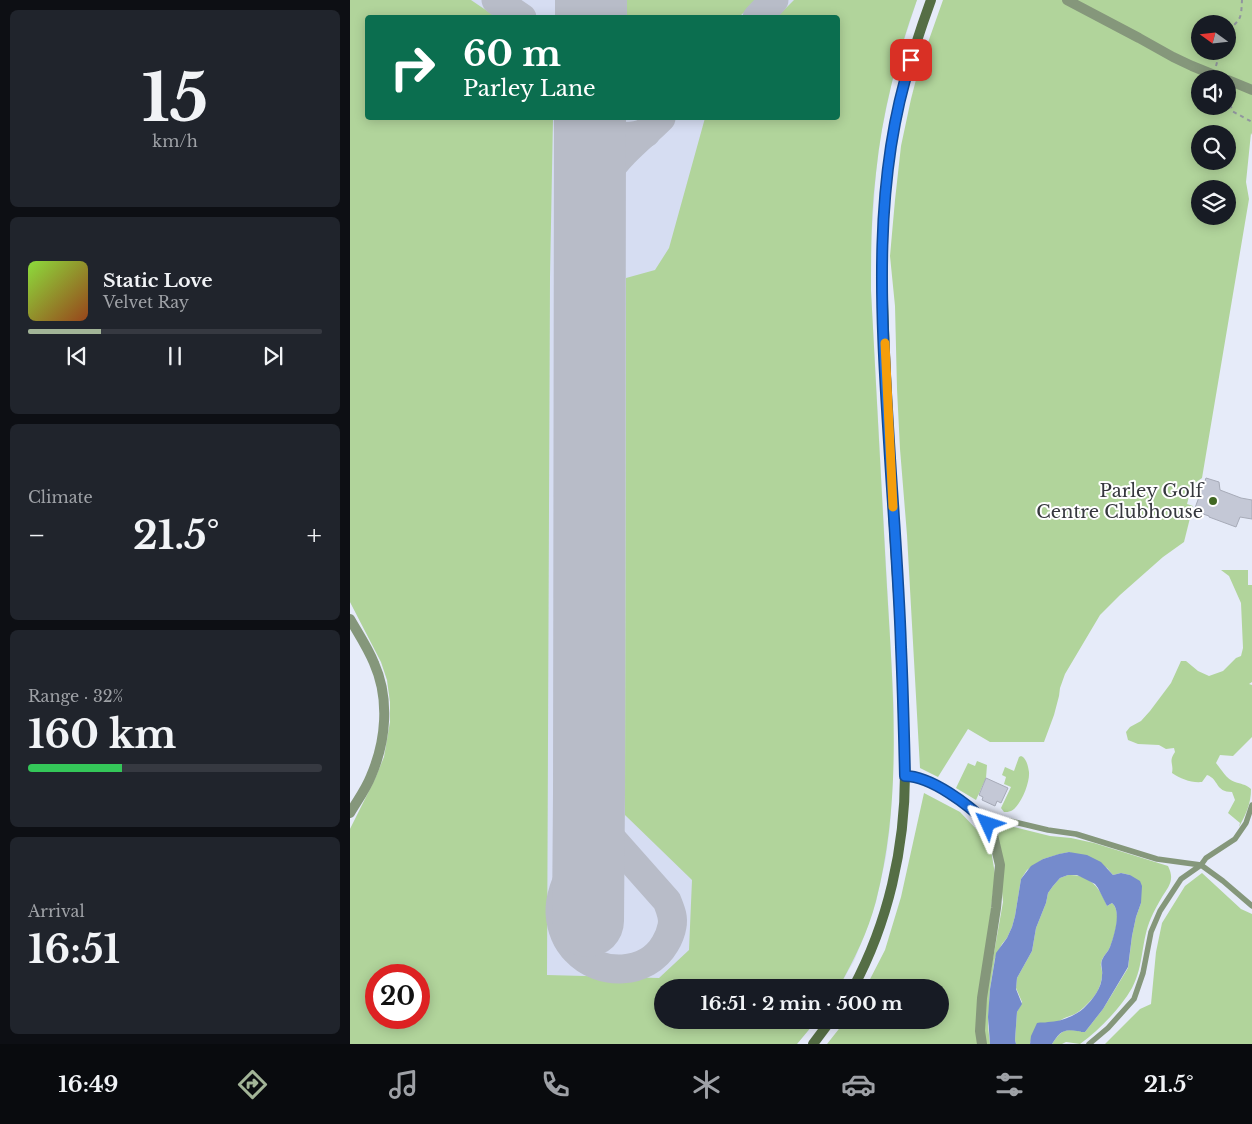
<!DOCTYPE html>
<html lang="en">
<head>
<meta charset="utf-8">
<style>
  :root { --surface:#171b24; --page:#20242c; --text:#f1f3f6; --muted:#9ea1a6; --line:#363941; --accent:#a2b497 }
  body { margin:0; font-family:"Libre Baskerville",serif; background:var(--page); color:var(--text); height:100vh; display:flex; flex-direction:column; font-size:19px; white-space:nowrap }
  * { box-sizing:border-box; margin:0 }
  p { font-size:16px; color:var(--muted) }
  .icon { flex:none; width:28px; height:28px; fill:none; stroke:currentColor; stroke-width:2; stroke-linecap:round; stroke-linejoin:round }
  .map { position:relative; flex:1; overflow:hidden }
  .panel { display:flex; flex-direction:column; gap:10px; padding:10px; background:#0d0f14; width:350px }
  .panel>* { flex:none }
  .hud { position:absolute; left:15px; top:15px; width:475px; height:105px; border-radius:5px; box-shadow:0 2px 12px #0003; background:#0b6e4f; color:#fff; overflow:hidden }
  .needle { width:32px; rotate:285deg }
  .tools { position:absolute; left:841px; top:15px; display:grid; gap:10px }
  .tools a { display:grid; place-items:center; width:45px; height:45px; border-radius:50%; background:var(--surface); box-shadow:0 2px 12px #0003; font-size:25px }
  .speed { position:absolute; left:15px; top:964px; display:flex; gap:10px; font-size:25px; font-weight:700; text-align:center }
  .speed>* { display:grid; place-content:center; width:65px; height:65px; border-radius:50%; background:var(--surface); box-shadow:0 2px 12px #0003; line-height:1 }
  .speed .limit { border:8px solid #d22; background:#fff; color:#111 }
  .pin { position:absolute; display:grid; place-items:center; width:42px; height:42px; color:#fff; margin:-21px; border-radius:10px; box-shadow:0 2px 8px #0006 }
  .me { position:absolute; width:55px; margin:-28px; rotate:312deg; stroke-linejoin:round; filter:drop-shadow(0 0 4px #0008) }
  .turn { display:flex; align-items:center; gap:18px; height:105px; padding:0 15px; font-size:22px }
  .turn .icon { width:65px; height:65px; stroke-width:2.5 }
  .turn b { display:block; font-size:35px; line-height:42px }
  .big { font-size:38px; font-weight:700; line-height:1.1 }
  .panel .tile { flex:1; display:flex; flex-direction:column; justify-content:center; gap:8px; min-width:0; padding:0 18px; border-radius:8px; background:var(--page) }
  .panel .dial { align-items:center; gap:0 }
  .dial b { font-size:65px; line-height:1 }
  .song { display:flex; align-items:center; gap:15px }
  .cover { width:60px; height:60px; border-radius:8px; background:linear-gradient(135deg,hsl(90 70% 55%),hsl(20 70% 35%)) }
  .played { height:5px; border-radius:2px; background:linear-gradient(90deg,var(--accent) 25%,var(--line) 25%) }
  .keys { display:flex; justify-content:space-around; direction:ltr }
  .heat { display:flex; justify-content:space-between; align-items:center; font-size:28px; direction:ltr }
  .charge { height:8px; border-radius:4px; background:linear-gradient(90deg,#34c759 32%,var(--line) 0) }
  .trip { position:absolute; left:304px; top:979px; width:295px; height:50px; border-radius:25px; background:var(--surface); box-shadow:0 2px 12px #0003; font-weight:700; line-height:50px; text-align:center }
  .menu { display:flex; height:80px; justify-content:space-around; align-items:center; background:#090b0e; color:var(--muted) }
  .menu .icon { width:35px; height:35px }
  .menu .active { color:var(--accent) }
  .menu b { font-size:22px; color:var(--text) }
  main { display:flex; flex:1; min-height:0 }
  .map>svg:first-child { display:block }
</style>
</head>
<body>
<main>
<section class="panel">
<div class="tile dial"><b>15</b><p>km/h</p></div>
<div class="tile">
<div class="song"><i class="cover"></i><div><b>Static Love</b><p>Velvet Ray</p></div></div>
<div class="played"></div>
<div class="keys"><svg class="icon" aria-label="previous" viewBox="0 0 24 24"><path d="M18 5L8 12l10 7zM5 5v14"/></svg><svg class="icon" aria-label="pause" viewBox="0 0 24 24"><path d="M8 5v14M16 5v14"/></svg><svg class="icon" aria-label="next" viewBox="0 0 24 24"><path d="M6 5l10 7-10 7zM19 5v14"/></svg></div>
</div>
<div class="tile"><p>Climate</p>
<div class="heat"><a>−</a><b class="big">21.5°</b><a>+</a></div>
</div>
<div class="tile"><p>Range · 32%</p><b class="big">160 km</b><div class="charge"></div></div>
<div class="tile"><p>Arrival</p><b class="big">16:51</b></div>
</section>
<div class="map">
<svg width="902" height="1044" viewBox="0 0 902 1044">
  <rect width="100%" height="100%" fill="#e6ebf9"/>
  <path fill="#d6ddf2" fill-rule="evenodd" d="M0,0H567L544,72L531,134L526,173L521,244V291L544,708L543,780L540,827L536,857L526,902L515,934L504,961L489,987L312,988V1020H467L447,1044H0V829L25,779L34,757L40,722V702L37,680L31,662L0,602ZM18,18H488V118H18ZM26,975H69V1018H26Z"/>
  <g fill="#b1d49b" fill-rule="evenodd">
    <path d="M0,0H121L146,17L18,18V118H203L200,277L197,975L309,978L339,950L342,880L275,815L276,278L305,270L319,248L355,118H488V18L427,17L444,0H567C547,56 532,114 526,173C521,213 521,252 521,291C526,384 531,477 536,570C542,680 554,793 526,901C518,932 504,960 489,987L312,988V1020H467L447,1044H0V829L25,779L34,757L40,722V702L37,680L31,662L0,602ZM26,975H69V1018H26Z"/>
    <polygon points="277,0 407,0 389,17 277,18"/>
    <path d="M593,0H902V135L901,133L896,182L899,199L852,478L842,485L837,504L843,506L834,542L813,557L770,595L750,615L715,674L710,688L709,696L704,715L694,742H640L618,729L588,777L570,768L557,535L550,449L547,389L545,306L540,256L545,200L551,146L561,99L569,68ZM850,24H878V51H850ZM850,79H878V106H850ZM850,134H878V161H850ZM850,189H878V216H850Z"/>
    <path d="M871,570H898V585H902V682L899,684L902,685V737L883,756L870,755L866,763C871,769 877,780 885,782C891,784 895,784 901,789C901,804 896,814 889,827L890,823L878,813L885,800L882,792C865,792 869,779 857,775L852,782C841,783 831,779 822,773C824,763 818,762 825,752L824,748L816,749L809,745L788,744L778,740L776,732L780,727L791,721L800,711L821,683L831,661H836L848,671L859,676L873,671L886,658L891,656L893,648L891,603L879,576Z"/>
    <path d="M671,756L673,757C677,761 678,766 679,772C680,782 671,806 661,811C658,812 657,812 654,812L651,808L661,787L654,784L656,777L652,775L655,767L664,771L669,757Z"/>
    <polygon points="627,761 637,765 636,778 626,800 606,788 618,763 625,766"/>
    <polygon points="574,793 610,812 629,832 641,850 645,874 636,953 629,1044 477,1044 496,1020 590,1020 590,988 516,987 535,950 551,897"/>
    <path d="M664,827L700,836L721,838L744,843L818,866C825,880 819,886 812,897C808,904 804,911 801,918C791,940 794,966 782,988C770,1009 749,1030 730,1044L716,1042L712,1044H702C713,1027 717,1029 735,1032L753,1009L778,968L782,936L786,917L791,903L780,875L771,873L763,875L757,868L719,852L710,854L693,859L677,870L671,879L665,916L662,927L657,938L652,944L645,958L640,989L638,1026L640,1044H634L636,998L653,902L647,837L652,828Z"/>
    <polygon points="852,873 891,909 902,914 902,1044 755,1044 790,1009 801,1004 806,952 812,923 835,886"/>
    <path d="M718,875C739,874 750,887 757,906L762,903C772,912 765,935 760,947C758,952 752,957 751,963C750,967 753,971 752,974C752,983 748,992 742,999C737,1004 732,1010 725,1014C721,1016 715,1017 711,1020C700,1026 690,1035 680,1042V1044H666L665,1040L667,1012L672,1002L666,988L667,978L682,951L686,928L696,903L698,893L703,886L710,878Z"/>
  </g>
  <path fill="#758bcc" d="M719,852L737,855L751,862L763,875L771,873L780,875L790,881L792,886L791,903L786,917L782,936L778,967L753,1009L735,1032C727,1032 735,1032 727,1031C713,1028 709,1033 702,1044H680L681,1036L687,1023C691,1022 694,1023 698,1022C710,1022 725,1016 734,1008C743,999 752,988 752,975C753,970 750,965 752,960C754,955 758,952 760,947C764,936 772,911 762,903L757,906L748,888L745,884L727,875H718L710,878L703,886L698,893L696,903L686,928L682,951L667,978L666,989L672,1004L667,1012L665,1040L666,1044H640L638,1017L640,989L646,953L657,938L662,927L665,916L671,879L681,866L693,859L709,854Z"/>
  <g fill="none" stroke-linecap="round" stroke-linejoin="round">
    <g stroke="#b8bcc8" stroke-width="29">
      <polyline points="146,0 172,18"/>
      <polyline points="225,18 231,11 237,0"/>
      <polyline points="407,18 424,0"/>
      <path d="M252,118C263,139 275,139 296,133"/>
      <path d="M240,209C245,198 249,185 257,174C271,152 293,136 311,118"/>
      <path d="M239,815C237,825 235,835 232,845C225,867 209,889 210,913C211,927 216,941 226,951C250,977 297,975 315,944C318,939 321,932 322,926C324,917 320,909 317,901L247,822L242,812L239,800"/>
    </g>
    <g stroke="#b8bcc8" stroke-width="72">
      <polyline points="241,18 241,0"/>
      <polyline points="238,921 239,794 240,118"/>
    </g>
  </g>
  <g fill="#c4c8d6" stroke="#a7abb8">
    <polygon points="856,478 869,482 870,490 891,498 902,500 902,519 890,517 886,527 859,517 859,516 850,513 851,510 845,508"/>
    <polygon points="636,778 658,788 651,803 647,801 645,806 632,800 633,797 629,795"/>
  </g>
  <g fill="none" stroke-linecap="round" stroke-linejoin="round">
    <g stroke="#91959f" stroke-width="2" stroke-dasharray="4 4" stroke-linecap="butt">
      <path d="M878,30C892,19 891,17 892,0"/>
      <polyline points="866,66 870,51"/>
      <polyline points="878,97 879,98 882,111 902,122"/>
    </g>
    <g stroke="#85977b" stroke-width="5.5">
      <path d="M555,776C582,776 619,805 637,823"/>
      <polyline points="660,821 698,830 726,834 807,859 851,865 873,881 902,906"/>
      <polyline points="739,1044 758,1028 784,999 793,973 801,932 810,911 831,879 851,865 856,858 885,839 896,823 902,805"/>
    </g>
    <g stroke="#85977b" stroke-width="10">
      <polyline points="717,0 789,38 823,57 842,66 874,79"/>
      <polyline points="878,80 902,90"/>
      <path d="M0,619C8,633 18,648 24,663C40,699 36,741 21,776C16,789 7,801 0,813"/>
      <polyline points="632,1044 630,1031 632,998 646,908 650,865 642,831 637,823"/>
    </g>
    <g stroke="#556e45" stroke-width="10">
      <path d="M503,988C538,923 555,848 555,774C555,754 554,734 553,714C552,674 551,633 548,593C543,513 538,432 535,352C532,288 530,224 539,160C546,105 562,52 581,0"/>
      <polyline points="463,1044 481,1020"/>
    </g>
  </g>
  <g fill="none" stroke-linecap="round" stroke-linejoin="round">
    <defs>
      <path id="route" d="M561,60C520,187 532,327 540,458C544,521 549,584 551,647C553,690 554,733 555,776C581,776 619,805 638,824"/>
    </defs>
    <use href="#route" stroke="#114b97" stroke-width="12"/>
    <use href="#route" stroke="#1a73e8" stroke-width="9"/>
    <polyline stroke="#f59e0b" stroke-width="9" points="535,343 543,507"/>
  </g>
  <circle fill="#416822" stroke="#fff" stroke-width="2" cx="863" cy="501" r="5"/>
  <g text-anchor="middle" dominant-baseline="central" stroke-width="4" stroke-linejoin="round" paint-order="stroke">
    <g font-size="18" fill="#36383e" stroke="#fff" text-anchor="end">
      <text x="853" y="491">Parley Golf<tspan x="853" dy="21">Centre Clubhouse</tspan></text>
    </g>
  </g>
</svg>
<div class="tools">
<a><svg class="needle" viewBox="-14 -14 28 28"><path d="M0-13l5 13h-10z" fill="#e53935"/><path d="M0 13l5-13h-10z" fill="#9ea1a6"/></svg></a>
<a><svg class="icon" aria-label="sound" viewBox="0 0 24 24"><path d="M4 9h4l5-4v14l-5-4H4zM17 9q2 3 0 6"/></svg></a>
<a><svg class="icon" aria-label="search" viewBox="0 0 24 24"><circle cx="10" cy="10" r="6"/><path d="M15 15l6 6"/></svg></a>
<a><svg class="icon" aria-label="layers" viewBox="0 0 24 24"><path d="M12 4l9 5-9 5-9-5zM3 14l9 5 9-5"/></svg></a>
</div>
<div class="speed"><div class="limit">20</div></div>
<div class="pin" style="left:561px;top:60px;background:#d93025"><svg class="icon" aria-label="arrive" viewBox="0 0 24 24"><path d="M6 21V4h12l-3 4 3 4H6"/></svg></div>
<svg class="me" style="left:638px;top:824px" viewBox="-20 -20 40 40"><path d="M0-17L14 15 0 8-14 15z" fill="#1a73e8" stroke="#fff" stroke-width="4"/></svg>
<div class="trip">16:51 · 2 min · 500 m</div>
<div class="hud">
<div class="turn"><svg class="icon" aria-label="right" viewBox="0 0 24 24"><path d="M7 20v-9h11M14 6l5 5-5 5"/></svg><div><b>60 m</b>Parley Lane</div></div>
</div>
</div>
</main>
<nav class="menu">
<b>16:49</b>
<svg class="icon active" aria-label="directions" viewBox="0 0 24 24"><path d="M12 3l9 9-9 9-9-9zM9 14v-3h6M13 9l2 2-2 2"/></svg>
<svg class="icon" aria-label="music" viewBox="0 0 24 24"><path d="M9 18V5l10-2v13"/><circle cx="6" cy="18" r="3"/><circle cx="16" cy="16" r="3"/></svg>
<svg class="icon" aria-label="phone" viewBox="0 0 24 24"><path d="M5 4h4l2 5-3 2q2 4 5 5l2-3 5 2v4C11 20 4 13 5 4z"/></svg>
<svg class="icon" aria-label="climate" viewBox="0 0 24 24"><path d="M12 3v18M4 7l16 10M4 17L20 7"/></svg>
<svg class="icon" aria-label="car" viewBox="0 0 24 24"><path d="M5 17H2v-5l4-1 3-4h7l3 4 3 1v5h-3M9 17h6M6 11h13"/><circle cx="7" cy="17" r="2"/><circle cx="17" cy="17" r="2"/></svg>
<svg class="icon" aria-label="filters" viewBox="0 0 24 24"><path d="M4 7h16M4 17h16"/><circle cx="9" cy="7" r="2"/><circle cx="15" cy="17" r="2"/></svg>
<b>21.5°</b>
</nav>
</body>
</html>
